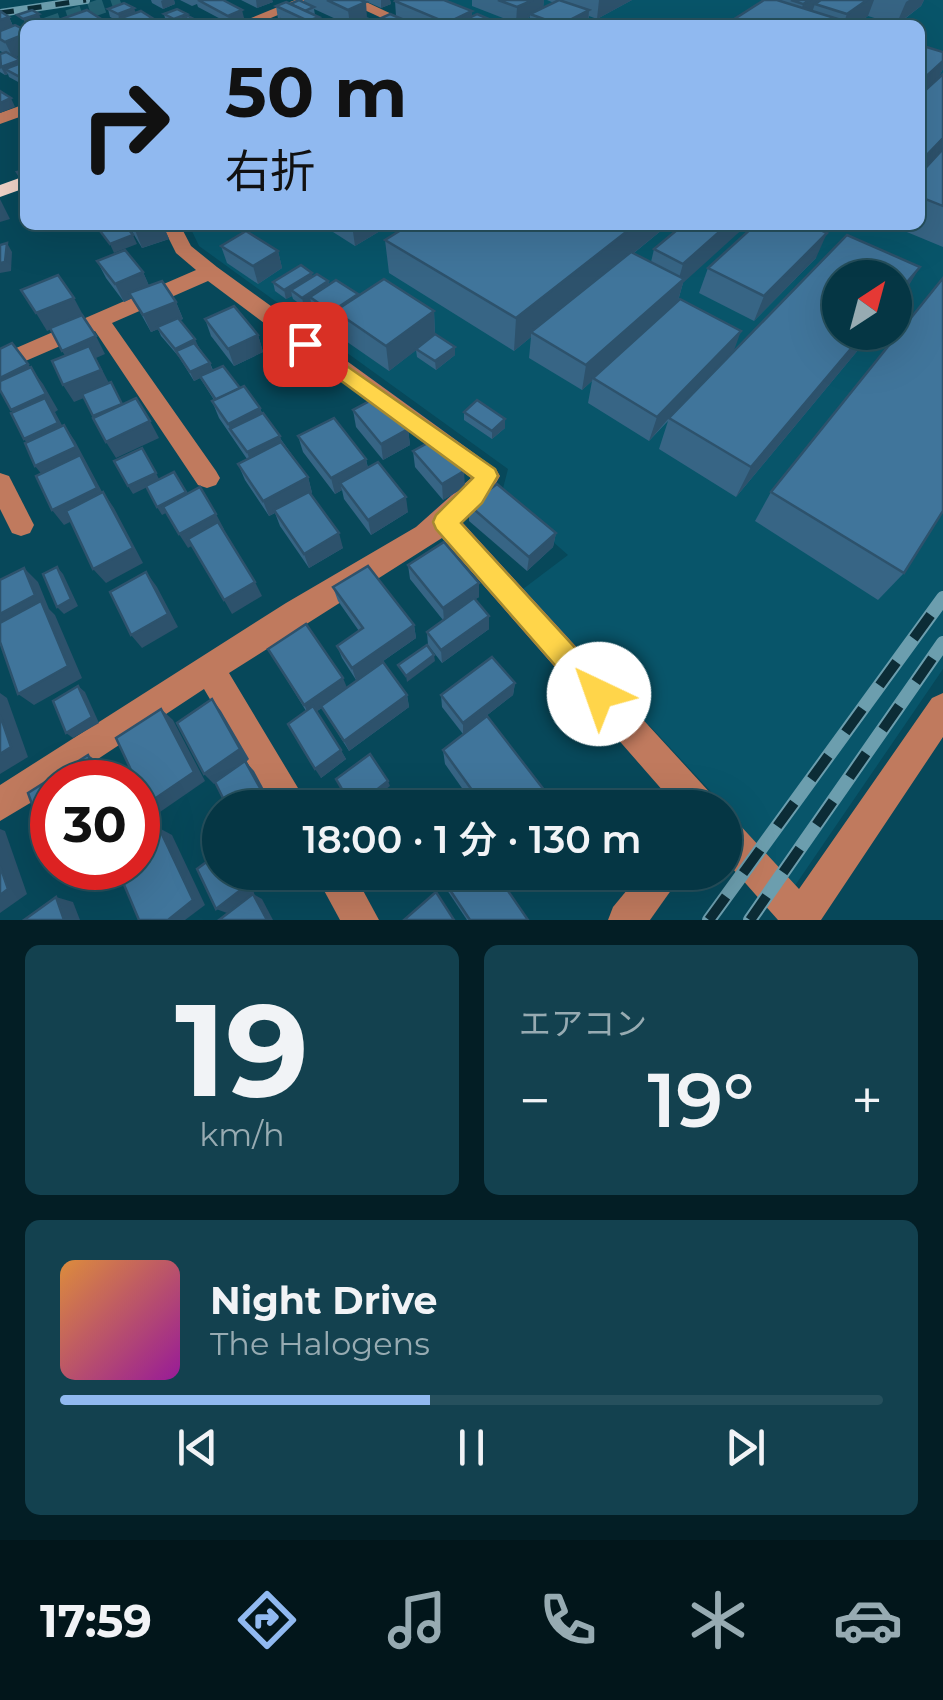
<!DOCTYPE html>
<html lang="ja">
<head>
<meta charset="utf-8">
<style>
  :root { --surface:#053644; --page:#13414f; --text:#f1f3f6; --muted:#97abb2; --line:#26505d; --accent:#90b9f0 }
  body { margin:0; font-family:Montserrat,"Noto Sans JP",sans-serif; background:var(--page); color:var(--text); height:100vh; display:flex; flex-direction:column; font-size:38px; white-space:nowrap }
  * { box-sizing:border-box; margin:0 }
  p { font-size:32px; color:var(--muted) }
  .icon { flex:none; width:55px; height:55px; fill:none; stroke:currentColor; stroke-width:2; stroke-linecap:round; stroke-linejoin:round }
  .map { position:relative; height:920px; overflow:hidden }
  .details { display:flex; flex-direction:column; gap:25px; padding:25px; background:#031e25; flex:1 }
  .details>* { flex:none }
  .hud { position:absolute; left:20px; top:20px; width:905px; height:210px; border-radius:15px; box-shadow:0 10px 40px #0002,0 0 0 2px var(--line); background:#90b9f0; color:#111; overflow:hidden }
  .needle { width:65px; rotate:36deg }
  .controls { position:absolute; left:822px; top:260px; display:grid; gap:20px }
  .controls a { display:grid; place-items:center; width:90px; height:90px; border-radius:50%; background:var(--surface); box-shadow:0 10px 40px #0002,0 0 0 2px var(--line); font-size:50px }
  .speed { position:absolute; left:30px; top:760px; display:flex; gap:20px; font-size:50px; font-weight:700; text-align:center }
  .speed>* { display:grid; place-content:center; width:130px; height:130px; border-radius:50%; background:var(--surface); box-shadow:0 10px 40px #0002,0 0 0 2px var(--line); line-height:1 }
  .speed .limit { border:15px solid #d22; background:#fff; color:#111 }
  .pin { position:absolute; display:grid; place-items:center; width:85px; height:85px; color:#fff; margin:-42px; border-radius:20px; box-shadow:0 5px 15px #0006 }
  .me { position:absolute; width:110px; margin:-55px; rotate:318deg; stroke-linejoin:round; filter:drop-shadow(0 0 8px #0008) }
  .turn { display:flex; align-items:center; gap:35px; height:210px; padding:0 40px; font-size:45px }
  .turn .icon { width:130px; height:130px; stroke-width:2.5 }
  .turn b { display:block; font-size:70px; line-height:85px }
  .big { font-size:75px; font-weight:600; line-height:1.1 }
  .details .tile { flex:1; display:flex; flex-direction:column; justify-content:center; gap:15px; min-width:0; padding:0 35px; border-radius:15px; background:var(--page) }
  .details .dial { align-items:center; gap:0 }
  .dial b { font-size:130px; line-height:1 }
  .song { display:flex; align-items:center; gap:30px }
  .cover { width:120px; height:120px; border-radius:15px; background:linear-gradient(135deg,hsl(30 70% 55%),hsl(300 70% 35%)) }
  .played { height:10px; border-radius:5px; background:linear-gradient(90deg,var(--accent) 45%,var(--line) 45%) }
  .keys { display:flex; justify-content:space-around; direction:ltr }
  .heat { display:flex; justify-content:space-between; align-items:center; font-size:55px; direction:ltr }
  .details .tiles { flex:1; display:grid; gap:25px; grid-template-columns:1fr 1fr }
  .tile:last-child { grid-column:span 2 }
  .trip { position:absolute; left:202px; top:790px; width:540px; height:100px; border-radius:50px; background:var(--surface); box-shadow:0 10px 40px #0002,0 0 0 2px var(--line); font-weight:600; line-height:100px; text-align:center }
  .tabs { display:flex; height:160px; justify-content:space-around; align-items:center; background:#02161b; color:var(--muted) }
  .tabs .icon { width:70px; height:70px }
  .tabs .current { color:var(--accent) }
  .tabs b { font-size:45px; color:var(--text) }
  .map>svg:first-child { display:block }
</style>
</head>
<body>
<div class="map">
<svg width="943" height="920" viewBox="0 0 943 920">
  <rect width="100%" height="100%" fill="#07485a"/>
  <path fill="#08556a" fill-rule="evenodd" d="M441,0H943V669L792,890L735,827L739,822L649,725H641L519,592L568,555L501,496L508,469L199,246L189,225H920V25H395ZM840,278H895V332H840Z"/>
  <g fill="none" stroke-linecap="round" stroke-linejoin="round">
    <polyline stroke="#246172" stroke-width="15" stroke-dasharray="15 8" stroke-linecap="butt" points="46,25 120,0"/>
    <g fill="#c07a5e" fill-rule="evenodd">
      <polygon points="295,0 314,0 254,25 234,25"/>
      <polygon points="343,0 362,0 398,17 386,20"/>
      <polygon points="25,104 25,115 0,124 0,113"/>
      <polygon points="162,225 180,225 191,246 217,267 496,469 500,476 496,483 462,522 713,796 718,808 678,808 442,538 229,673 310,808 274,808 204,689 63,782 52,782 52,790 0,821 0,785 286,603 416,527 471,478 208,281 112,323 216,471 220,478 216,485 207,488 198,485 95,331 0,372 0,355 196,270 176,253"/>
      <polygon points="0,473 9,476 34,525 30,533 21,536 12,533 0,509"/>
      <polygon points="943,693 943,737 821,920 778,920 725,860 725,817 737,822 799,889 932,698"/>
      <polygon points="314,872 353,872 379,920 340,920"/>
      <polygon points="642,872 684,872 650,920 608,920 613,907"/>
    </g>
    <polygon fill="#f1d3c8" fill-rule="evenodd" points="25,176 25,188 0,197 0,185"/>
    <defs>
      <polyline id="rail-far1" points="0,13 86,0"/>
      <g id="rail">
        <polyline points="709,920 943,598"/>
        <polyline points="750,920 943,643"/>
      </g>
    </defs>
    <use href="#rail-far1" stroke="#6c9eae" stroke-width="8"/>
    <use href="#rail" stroke="#6c9eae" stroke-width="14"/>
    <use href="#rail-far1" stroke="#0c2c36" stroke-width="5" stroke-dasharray="14" stroke-linecap="butt"/>
    <use href="#rail" stroke="#0c2c36" stroke-width="10" stroke-dasharray="29" stroke-linecap="butt"/>
  </g>
  <g fill="#376585">
    <polygon points="151,0 174,0 175,4 163,9 152,3"/>
    <polygon points="180,0 223,0 244,18 230,24 198,7 197,4 192,6"/>
    <polygon points="241,0 272,0 273,2 257,8"/>
    <polygon points="304,0 360,0 367,18 377,23 377,20 396,16 395,1 472,11 472,16 498,23 498,25 349,25 314,9 315,15 320,25 268,25 268,23 278,19 276,6 304,3"/>
    <polygon points="363,0 390,0 391,4 381,8"/>
    <polygon points="472,0 544,0 543,8 554,3 547,0 632,0 597,19 589,16 588,25 529,25 530,17 516,23 472,6"/>
    <polygon points="764,0 924,0 921,6 897,25 868,16 856,25"/>
    <polygon points="108,9 136,13 155,25 124,25 122,22 120,22 110,17"/>
    <polygon points="0,11 9,17 13,26 25,30 25,61 22,55 15,57 25,65 25,94 22,92 18,84 20,83 9,77 8,74 5,75 0,72 0,54 4,53 0,51"/>
    <polygon points="164,14 187,17 203,25 172,25 166,22"/>
    <polygon points="920,45 943,52 943,69 938,78 943,74 943,247 890,225 920,225"/>
    <polygon points="128,225 163,225 169,239 142,248"/>
    <polygon points="322,225 390,225 355,246"/>
    <polygon points="409,225 668,225 634,253 651,262 654,249 683,225 683,283 678,301 733,353 900,300 840,332 873,332 736,497 659,449 668,421 649,441 588,403 592,381 582,390 529,358 531,337 514,351 389,273 385,240"/>
    <polygon points="221,246 278,251 282,268 258,284 227,263"/>
    <polygon points="816,258 754,321 699,293 708,268"/>
    <polygon points="97,261 143,272 149,286 176,302 183,319 180,320 210,363 213,370 240,388 260,408 262,413 308,477 312,493 310,494 343,548 309,568 280,526 275,513 269,516 245,480 238,464 247,459 219,418 212,401 214,400 200,378 194,381 179,357 161,336 158,329 151,332 132,298 124,302 106,278"/>
    <polygon points="313,276 328,281 329,284 358,294 358,296 434,311 435,334 455,347 455,355 436,370 417,357 416,350 389,371 340,337 338,327 335,329 313,314 311,302 304,307 293,299 292,296 286,299 275,291 273,282"/>
    <polygon points="205,319 258,335 263,352 234,366 211,336"/>
    <polygon points="353,410 408,429 410,445 383,460 356,427"/>
    <polygon points="464,412 505,428 492,439 464,420"/>
    <polygon points="298,436 366,459 368,468 408,512 371,535 344,499 342,490 335,494 303,452"/>
    <polygon points="413,451 465,487 443,500 415,467"/>
    <polygon points="771,492 904,573 878,600 755,521"/>
    <polygon points="469,505 556,533 553,547 527,571 469,521"/>
    <polygon points="408,565 479,597 475,599 489,629 442,663 428,645 427,632 443,620 410,579"/>
    <polygon points="333,587 414,625 416,638 356,680 342,658 337,646 359,631 338,601"/>
    <polygon points="268,649 347,688 407,695 409,707 349,751 322,708 317,711 346,759 321,778 306,711"/>
    <polygon points="515,683 513,695 463,734 442,707 441,695"/>
    <polygon points="443,750 558,808 476,808 445,764"/>
    <polygon points="522,872 547,872 532,886"/>
    <polygon points="444,881 528,920 467,920 445,887"/>
  </g>
  <g fill="#2d526c">
    <polygon points="163,0 174,0 175,4 163,9 161,1"/>
    <polygon points="256,0 272,0 273,2 257,8"/>
    <polygon points="381,0 390,0 391,4 381,8"/>
    <polygon points="533,0 544,0 543,10 530,14 530,17 516,23 517,7"/>
    <polygon points="599,0 632,0 597,19"/>
    <polygon points="810,0 833,0 815,4 810,18 797,25 803,4"/>
    <polygon points="867,0 874,0 868,16 856,25 843,25 847,14"/>
    <polygon points="909,0 924,0 921,6 896,25 906,2"/>
    <polygon points="366,2 367,18 350,25 348,10"/>
    <polygon points="134,8 137,16 121,18 122,22 120,22 118,14"/>
    <polygon points="242,10 244,18 230,24 228,16"/>
    <polygon points="589,10 588,25 560,25"/>
    <polygon points="472,11 472,25 447,25 447,23"/>
    <polygon points="39,14 42,22 34,25 26,25 23,19"/>
    <polygon points="9,17 16,33 0,39 0,20"/>
    <polygon points="319,17 320,25 308,25 308,21"/>
    <polygon points="101,19 103,25 86,25 86,24"/>
    <polygon points="25,34 25,54 21,52 22,55 13,58 5,42"/>
    <polygon points="20,60 23,68 5,69 8,74 5,75 1,67"/>
    <polygon points="943,61 943,69 934,86 920,99 920,82"/>
    <polygon points="11,98 15,107 0,113 0,103"/>
    <polygon points="943,138 943,152 920,177 920,162"/>
    <polygon points="0,199 10,219 0,222"/>
    <polygon points="151,225 163,225 169,239 142,248 135,230"/>
    <polygon points="352,225 390,225 355,246"/>
    <polygon points="635,225 668,225 534,334 531,332 531,337 514,351 516,318"/>
    <polygon points="727,225 747,225 683,283 677,304 593,378 592,381 582,390 586,365 677,285 683,264"/>
    <polygon points="827,233 816,258 754,321 764,296"/>
    <polygon points="133,235 137,244 114,253 110,244"/>
    <polygon points="7,243 12,252 11,271 0,273 0,263"/>
    <polygon points="278,251 282,268 258,284 253,266"/>
    <polygon points="920,267 900,300 895,306 895,296"/>
    <polygon points="143,272 151,290 124,302 115,284"/>
    <polygon points="312,273 314,282 291,290 292,296 286,299 284,290"/>
    <polygon points="328,281 330,290 310,297 311,302 304,307 302,298"/>
    <polygon points="358,294 360,312 335,311 338,327 335,329 331,312"/>
    <polygon points="74,298 83,315 47,331 36,313"/>
    <polygon points="176,302 183,319 151,332 143,315"/>
    <polygon points="434,311 435,336 389,371 386,346"/>
    <polygon points="741,331 732,356 669,418 649,441 657,417"/>
    <polygon points="865,332 873,332 736,497 751,467"/>
    <polygon points="258,335 263,352 234,366 228,349"/>
    <polygon points="96,336 105,354 96,358 111,387 74,402 63,385 73,368 62,351"/>
    <polygon points="195,339 199,348 176,351 178,358 175,349"/>
    <polygon points="455,347 455,355 436,370 435,361"/>
    <polygon points="210,363 213,372 194,381 190,372"/>
    <polygon points="28,364 43,384 58,410 55,412 70,440 36,455 24,439 23,426 11,410 0,390 0,378"/>
    <polygon points="260,408 266,425 230,429 234,440 228,424"/>
    <polygon points="505,419 505,428 492,439 492,431"/>
    <polygon points="150,421 159,438 116,458 106,442"/>
    <polygon points="64,425 75,441 108,503 64,525 52,510 48,482 35,466"/>
    <polygon points="408,429 410,445 383,460 381,444"/>
    <polygon points="280,436 285,452 253,469 247,452"/>
    <polygon points="366,459 369,475 340,483 342,490 335,494 331,478"/>
    <polygon points="464,471 465,487 443,500 442,484"/>
    <polygon points="156,473 160,481 133,494 128,486"/>
    <polygon points="308,477 312,493 269,516 263,501"/>
    <polygon points="103,492 114,508 143,563 106,583 93,569"/>
    <polygon points="186,492 191,500 162,515 157,507"/>
    <polygon points="406,497 408,512 371,535 368,520"/>
    <polygon points="216,514 224,529 188,548 179,534"/>
    <polygon points="339,533 343,548 309,568 304,554"/>
    <polygon points="556,533 553,547 527,571 529,557"/>
    <polygon points="57,567 63,574 78,606 64,614 57,607"/>
    <polygon points="24,568 38,582 49,609 55,615 82,678 34,705 18,694 0,631 0,614"/>
    <polygon points="146,572 157,587 178,627 142,648 131,635"/>
    <polygon points="255,582 262,596 232,614 224,600"/>
    <polygon points="479,583 479,597 444,621 443,608"/>
    <polygon points="489,616 489,629 442,663 441,650"/>
    <polygon points="414,625 416,638 356,680 352,668"/>
    <polygon points="434,655 435,661 407,682 406,676"/>
    <polygon points="343,678 348,690 310,716 304,705"/>
    <polygon points="515,683 513,695 463,734 463,723"/>
    <polygon points="78,686 85,692 99,723 73,738 66,733"/>
    <polygon points="0,693 7,698 28,757 0,774"/>
    <polygon points="407,695 409,707 349,751 344,741"/>
    <polygon points="212,699 221,711 249,759 246,762 254,771 274,808 264,808 245,762 214,784 204,774"/>
    <polygon points="161,709 173,720 205,781 160,812 147,804"/>
    <polygon points="341,750 346,759 321,778 315,769"/>
    <polygon points="88,755 102,764 110,782 100,782"/>
    <polygon points="388,781 390,786 362,808 354,808"/>
    <polygon points="159,828 172,835 205,905 185,920 168,920"/>
    <polygon points="0,829 5,831 27,894 0,913"/>
    <polygon points="68,868 93,868 75,880 58,874"/>
    <polygon points="264,872 271,872 274,877 227,913 216,909"/>
    <polygon points="542,872 547,872 532,886 536,878"/>
    <polygon points="253,894 262,899 273,920 267,920"/>
    <polygon points="56,897 73,902 80,920 64,920"/>
  </g>
  <g fill="#40759b" stroke="#2d526c" stroke-width="2.5">
    <polygon points="198,0 223,0 242,10 228,16"/>
    <polygon points="299,0 314,7 305,11 290,4"/>
    <polygon points="327,0 360,0 366,2 348,10"/>
    <polygon points="396,0 444,0 472,11 447,23 395,1"/>
    <polygon points="498,0 533,0 517,7"/>
    <polygon points="559,0 589,10 560,25 530,14"/>
    <polygon points="764,0 777,0 857,25 725,25"/>
    <polygon points="791,0 810,0 803,4"/>
    <polygon points="821,0 867,0 847,14 815,4"/>
    <polygon points="286,2 319,17 308,21 276,6"/>
    <polygon points="124,3 134,8 118,14 108,9"/>
    <polygon points="177,9 187,14 174,19 164,14"/>
    <polygon points="32,10 39,14 23,19 17,15"/>
    <polygon points="87,10 101,19 86,24 78,22 83,25 53,25 50,23"/>
    <polygon points="0,11 9,17 0,20"/>
    <polygon points="141,11 152,18 146,20 154,25 131,25 121,18"/>
    <polygon points="390,14 416,25 388,25 377,20"/>
    <polygon points="477,14 498,23 494,25 454,25"/>
    <polygon points="188,16 203,24 175,25 171,23"/>
    <polygon points="366,18 382,25 350,25"/>
    <polygon points="280,19 294,25 271,25 268,23"/>
    <polygon points="15,25 25,30 25,34 5,42 0,39 0,31"/>
    <polygon points="920,45 943,52 943,61 920,82"/>
    <polygon points="6,52 20,60 1,67 0,54"/>
    <polygon points="21,63 25,65 25,75 20,77 5,69"/>
    <polygon points="943,74 943,138 920,162 920,95"/>
    <polygon points="0,91 11,98 0,103"/>
    <polygon points="943,149 943,206 920,197 920,174"/>
    <polygon points="25,170 25,184 17,172"/>
    <polygon points="103,225 125,225 133,235 110,244 97,227"/>
    <polygon points="131,225 151,225 135,230"/>
    <polygon points="409,225 635,225 516,318 385,240"/>
    <polygon points="683,225 727,225 683,264 654,249"/>
    <polygon points="755,225 810,225 827,233 764,296 708,268"/>
    <polygon points="246,231 278,251 253,266 221,246"/>
    <polygon points="847,235 920,267 895,296 895,278 840,278 840,332 865,332 751,467 669,418"/>
    <polygon points="7,243 5,262 0,263 0,245"/>
    <polygon points="125,250 143,272 115,284 97,261"/>
    <polygon points="631,252 684,279 586,365 531,332"/>
    <polygon points="301,265 312,273 284,290 273,282"/>
    <polygon points="317,274 328,281 302,298 291,290"/>
    <polygon points="58,275 74,298 36,313 21,290"/>
    <polygon points="943,278 943,511 904,573 771,492"/>
    <polygon points="384,279 434,311 386,346 335,311"/>
    <polygon points="336,280 358,294 331,312 310,297"/>
    <polygon points="162,281 176,302 143,315 129,293"/>
    <polygon points="680,299 741,331 657,417 593,378"/>
    <polygon points="234,306 258,335 228,349 205,319"/>
    <polygon points="82,315 96,336 62,351 50,328"/>
    <polygon points="178,318 195,339 175,349 157,327"/>
    <polygon points="435,334 455,347 435,361 416,349"/>
    <polygon points="12,343 28,364 0,378 0,349"/>
    <polygon points="194,343 210,363 190,372 176,351"/>
    <polygon points="89,346 101,370 63,385 52,361"/>
    <polygon points="223,366 240,388 216,400 200,376"/>
    <polygon points="31,367 46,394 11,410 0,390 0,381"/>
    <polygon points="111,382 122,404 93,416 82,394"/>
    <polygon points="244,386 260,408 228,424 212,401"/>
    <polygon points="379,396 408,429 381,444 353,410"/>
    <polygon points="45,398 58,423 24,439 11,413"/>
    <polygon points="136,398 150,421 106,442 93,418"/>
    <polygon points="477,400 505,419 492,431 464,412"/>
    <polygon points="263,413 280,436 247,452 230,429"/>
    <polygon points="334,418 366,459 331,478 298,436"/>
    <polygon points="64,425 76,447 35,466 25,443"/>
    <polygon points="435,439 464,471 442,484 413,451"/>
    <polygon points="281,442 308,477 263,501 238,464"/>
    <polygon points="142,448 156,473 128,486 114,461"/>
    <polygon points="80,455 97,488 52,510 36,476"/>
    <polygon points="378,462 406,497 368,520 340,483"/>
    <polygon points="174,472 186,492 157,507 146,486"/>
    <polygon points="497,484 556,533 529,557 469,505"/>
    <polygon points="200,487 216,514 179,534 163,507"/>
    <polygon points="103,492 133,548 93,569 66,511"/>
    <polygon points="309,492 339,533 304,554 274,510"/>
    <polygon points="218,522 255,582 224,600 188,539"/>
    <polygon points="444,542 479,583 443,608 408,565"/>
    <polygon points="368,566 414,625 352,668 337,646 363,628 333,587"/>
    <polygon points="57,567 71,599 57,607 43,574"/>
    <polygon points="24,568 35,595 0,614 0,580"/>
    <polygon points="146,572 168,614 131,635 110,592"/>
    <polygon points="474,598 489,616 441,650 427,632"/>
    <polygon points="41,601 68,666 18,694 0,642 0,623"/>
    <polygon points="306,624 343,678 304,705 268,649"/>
    <polygon points="427,645 434,655 406,676 398,665"/>
    <polygon points="492,657 515,683 463,723 441,695"/>
    <polygon points="383,662 407,695 344,741 321,706"/>
    <polygon points="78,686 92,717 66,733 53,701"/>
    <polygon points="212,699 240,749 204,774 177,723"/>
    <polygon points="313,706 341,750 315,769 288,724"/>
    <polygon points="161,709 194,772 147,804 116,738"/>
    <polygon points="0,715 11,747 0,754"/>
    <polygon points="487,716 558,808 485,808 443,750"/>
    <polygon points="370,754 388,781 353,808 336,779"/>
    <polygon points="88,755 100,782 52,782 52,860 28,793"/>
    <polygon points="245,761 269,804 264,808 228,808 215,782"/>
    <polygon points="159,828 193,900 168,920 139,920 117,868 138,868 138,843"/>
    <polygon points="220,852 220,872 264,872 216,909 197,869"/>
    <polygon points="0,866 8,889 0,895"/>
    <polygon points="55,868 68,868 58,874"/>
    <polygon points="455,872 495,872 528,920 470,920 444,881"/>
    <polygon points="436,892 454,920 404,920"/>
    <polygon points="253,894 267,920 219,920"/>
    <polygon points="56,897 64,920 24,920"/>
  </g>
  <polygon fill="#ffd54a" stroke="#a68a30" stroke-width="2.5" points="305,337 495,469 498,476 482,503 461,523 609,685 613,694 609,704 599,708 589,704 436,529 433,522 436,515 473,478 298,349 298,339"/>
</svg>
<div class="controls">
<a><svg class="needle" viewBox="-14 -14 28 28"><path d="M0-13l5 13h-10z" fill="#e53935"/><path d="M0 13l5-13h-10z" fill="#97abb2"/></svg></a>
</div>
<div class="speed"><div class="limit">30</div></div>
<div class="pin" style="left:305px;top:344px;background:#d93025"><svg class="icon" aria-label="arrive" viewBox="0 0 24 24"><path d="M6 21V4h12l-3 4 3 4H6"/></svg></div>
<svg class="me" style="left:599px;top:694px" viewBox="-20 -20 40 40"><circle r="19" fill="#fff"/><path d="M0-13L10 11 0 6-10 11z" fill="#ffd54a"/></svg>
<div class="trip">18:00 · 1 分 · 130 m</div>
<div class="hud">
<div class="turn"><svg class="icon" aria-label="right" viewBox="0 0 24 24"><path d="M7 20v-9h11M14 6l5 5-5 5"/></svg><div><b>50 m</b>右折</div></div>
</div>
</div>
<section class="details">
<div class="tiles">
<div class="tile dial"><b>19</b><p>km/h</p></div>
<div class="tile"><p>エアコン</p>
<div class="heat"><a>−</a><b class="big">19°</b><a>+</a></div>
</div>
<div class="tile">
<div class="song"><i class="cover"></i><div><b>Night Drive</b><p>The Halogens</p></div></div>
<div class="played"></div>
<div class="keys"><svg class="icon" aria-label="previous" viewBox="0 0 24 24"><path d="M18 5L8 12l10 7zM5 5v14"/></svg><svg class="icon" aria-label="pause" viewBox="0 0 24 24"><path d="M8 5v14M16 5v14"/></svg><svg class="icon" aria-label="next" viewBox="0 0 24 24"><path d="M6 5l10 7-10 7zM19 5v14"/></svg></div>
</div>
</div>
</section>
<nav class="tabs">
<b>17:59</b>
<svg class="icon current" aria-label="directions" viewBox="0 0 24 24"><path d="M12 3l9 9-9 9-9-9zM9 14v-3h6M13 9l2 2-2 2"/></svg>
<svg class="icon" aria-label="music" viewBox="0 0 24 24"><path d="M9 18V5l10-2v13"/><circle cx="6" cy="18" r="3"/><circle cx="16" cy="16" r="3"/></svg>
<svg class="icon" aria-label="phone" viewBox="0 0 24 24"><path d="M5 4h4l2 5-3 2q2 4 5 5l2-3 5 2v4C11 20 4 13 5 4z"/></svg>
<svg class="icon" aria-label="climate" viewBox="0 0 24 24"><path d="M12 3v18M4 7l16 10M4 17L20 7"/></svg>
<svg class="icon" aria-label="car" viewBox="0 0 24 24"><path d="M5 17H2v-5l4-1 3-4h7l3 4 3 1v5h-3M9 17h6M6 11h13"/><circle cx="7" cy="17" r="2"/><circle cx="17" cy="17" r="2"/></svg>
</nav>
</body>
</html>
